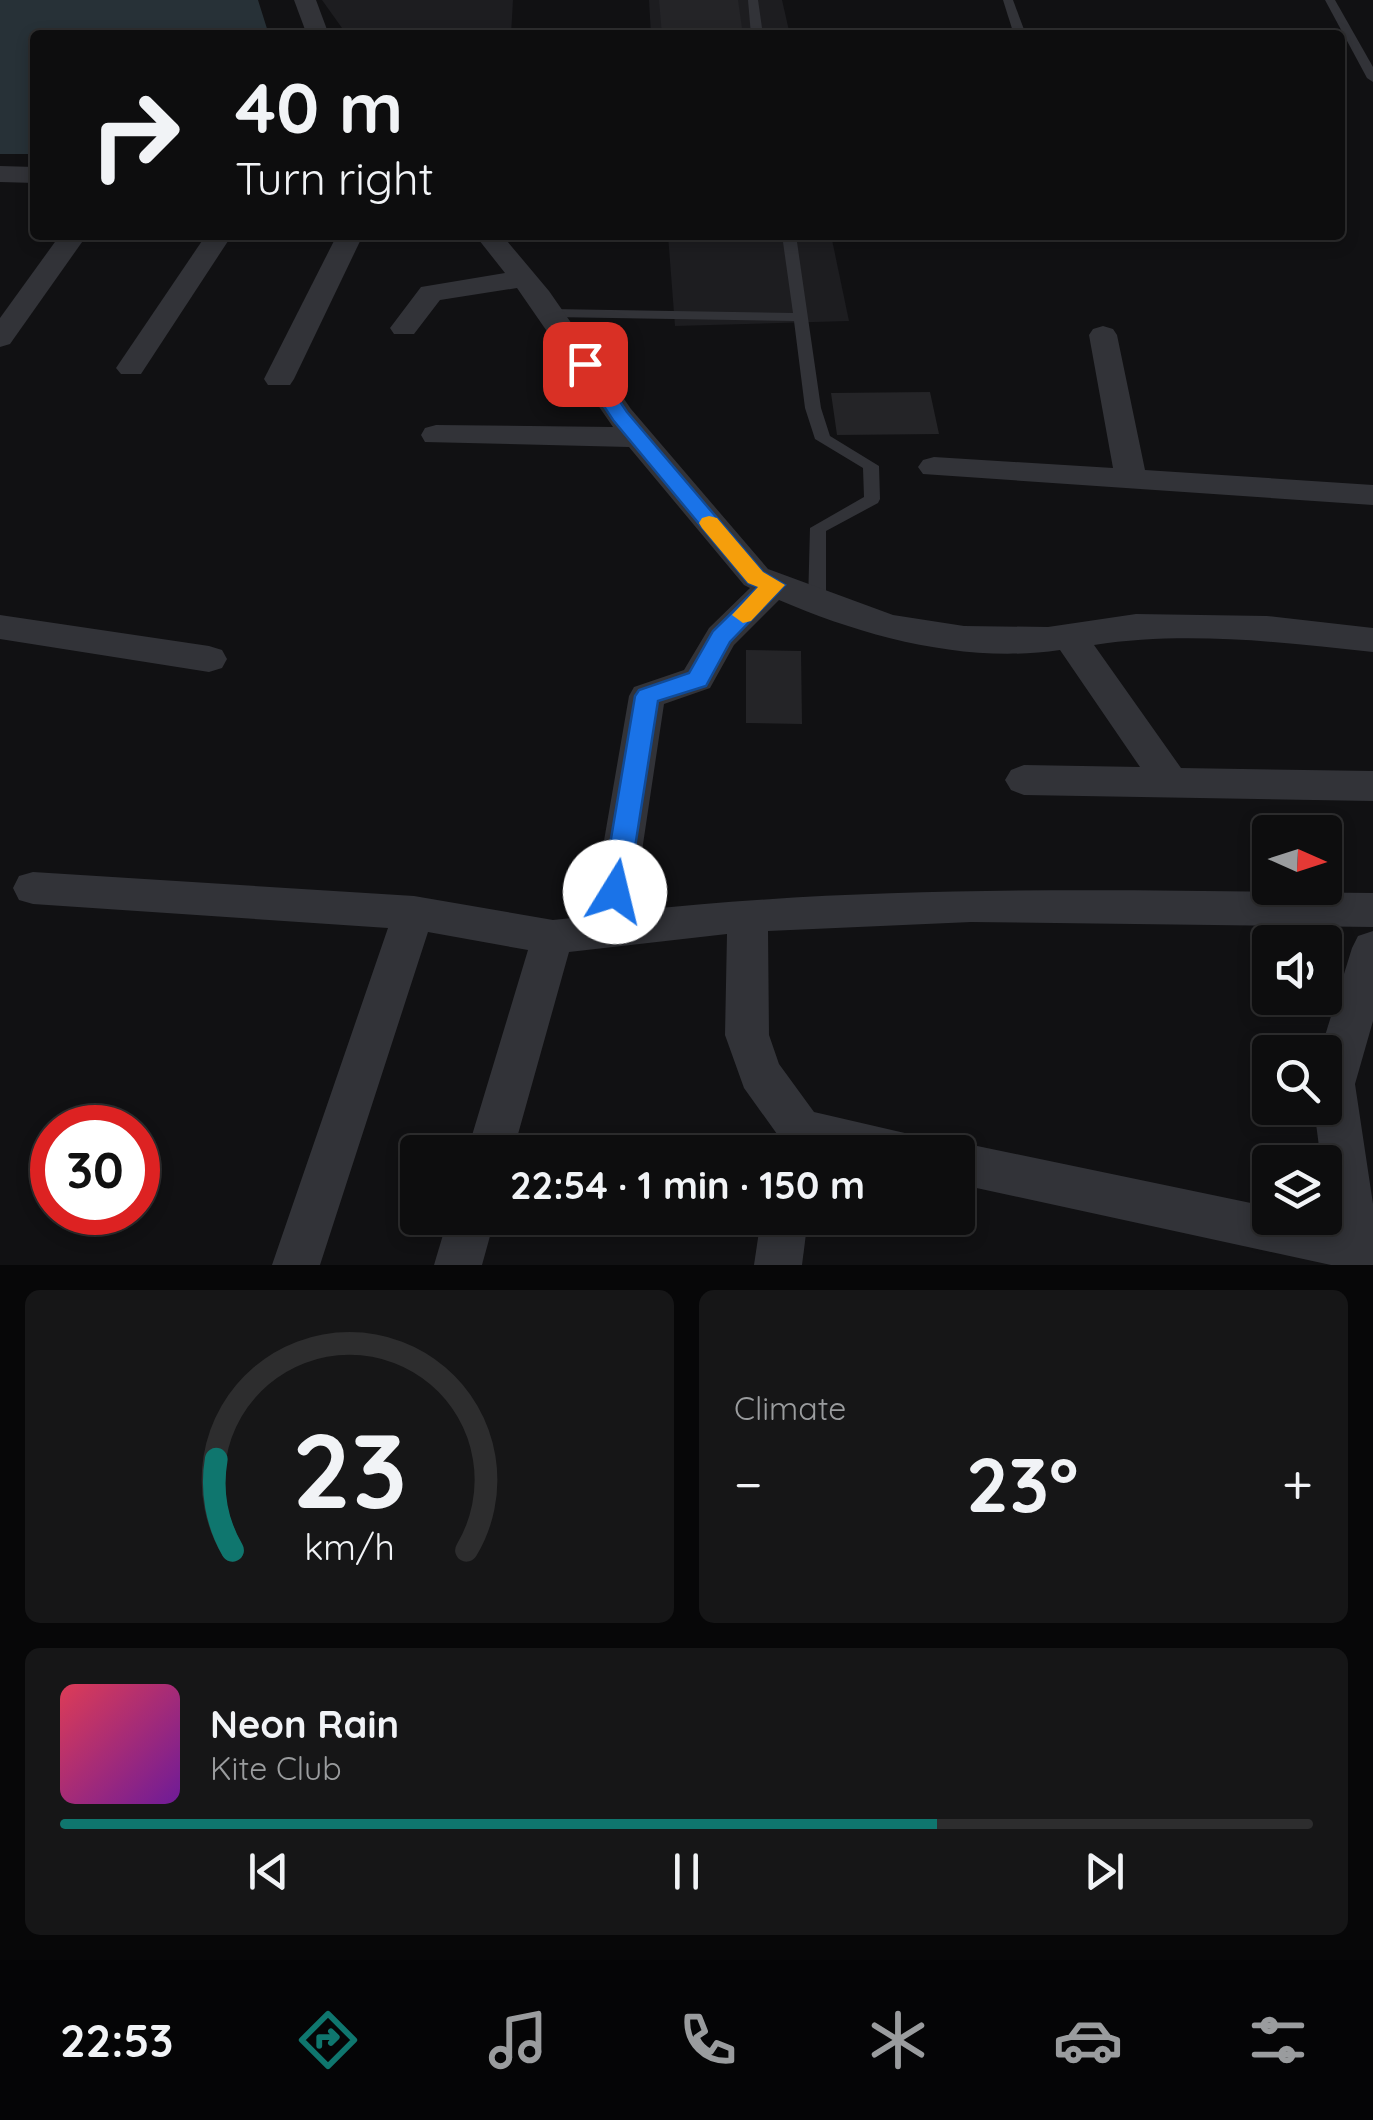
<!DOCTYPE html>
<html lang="en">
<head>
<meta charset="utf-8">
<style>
  :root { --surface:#0d0d0e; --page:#161617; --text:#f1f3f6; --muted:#9a9c9e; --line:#2d2d2e; --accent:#0f766e }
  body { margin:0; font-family:Quicksand,sans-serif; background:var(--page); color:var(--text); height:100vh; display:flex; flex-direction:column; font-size:38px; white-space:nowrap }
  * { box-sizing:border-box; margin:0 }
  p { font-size:32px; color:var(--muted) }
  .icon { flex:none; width:55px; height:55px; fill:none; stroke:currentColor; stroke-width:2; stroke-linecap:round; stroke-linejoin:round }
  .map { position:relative; height:1265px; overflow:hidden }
  .sheet { display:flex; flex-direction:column; gap:25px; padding:25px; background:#070708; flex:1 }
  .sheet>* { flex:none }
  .banner { position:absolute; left:30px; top:30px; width:1315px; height:210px; border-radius:10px; box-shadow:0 5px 15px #0003,0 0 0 2px var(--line); background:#0d0d0e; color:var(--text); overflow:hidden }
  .needle { width:65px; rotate:93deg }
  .tools { position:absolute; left:1252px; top:815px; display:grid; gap:20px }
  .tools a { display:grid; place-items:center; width:90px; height:90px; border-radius:10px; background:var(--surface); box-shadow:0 5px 15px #0003,0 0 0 2px var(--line); font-size:50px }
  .speed { position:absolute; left:30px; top:1105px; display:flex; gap:20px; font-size:50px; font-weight:700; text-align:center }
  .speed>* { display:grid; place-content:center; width:130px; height:130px; border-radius:50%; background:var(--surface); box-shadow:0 5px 15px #0003,0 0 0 2px var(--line); line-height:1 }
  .speed .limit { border:15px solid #d22; background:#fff; color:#111 }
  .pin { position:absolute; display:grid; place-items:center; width:85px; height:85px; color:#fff; margin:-42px; border-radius:20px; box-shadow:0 5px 15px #0006 }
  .me { position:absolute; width:110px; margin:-55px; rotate:9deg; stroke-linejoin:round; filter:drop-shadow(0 0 8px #0008) }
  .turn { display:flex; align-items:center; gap:35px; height:210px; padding:0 40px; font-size:45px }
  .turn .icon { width:130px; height:130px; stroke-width:2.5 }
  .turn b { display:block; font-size:70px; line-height:85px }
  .big { font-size:75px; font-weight:800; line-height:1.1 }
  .sheet .card { flex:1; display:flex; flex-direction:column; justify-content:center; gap:15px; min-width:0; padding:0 35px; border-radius:15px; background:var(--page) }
  .sheet .dial { align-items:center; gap:0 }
  .dial svg { height:260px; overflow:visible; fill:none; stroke:var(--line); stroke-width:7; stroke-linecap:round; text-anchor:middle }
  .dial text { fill:var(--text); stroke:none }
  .song { display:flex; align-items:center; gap:30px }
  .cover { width:120px; height:120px; border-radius:15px; background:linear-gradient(135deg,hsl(350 70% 55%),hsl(280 70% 35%)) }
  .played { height:10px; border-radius:5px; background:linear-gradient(90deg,var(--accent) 70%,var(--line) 70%) }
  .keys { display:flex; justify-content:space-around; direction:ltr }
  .heat { display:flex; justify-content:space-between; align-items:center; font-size:55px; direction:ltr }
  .sheet .tiles { flex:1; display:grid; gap:25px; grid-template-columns:1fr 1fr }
  .card:last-child { grid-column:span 2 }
  .trip { position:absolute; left:400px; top:1135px; width:575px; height:100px; border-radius:10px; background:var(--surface); box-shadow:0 5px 15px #0003,0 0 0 2px var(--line); font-weight:800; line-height:100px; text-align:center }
  .tabs { display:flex; height:160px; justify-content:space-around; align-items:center; background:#050506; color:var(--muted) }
  .tabs .icon { width:70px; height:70px }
  .tabs .active { color:var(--accent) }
  .tabs b { font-size:45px; color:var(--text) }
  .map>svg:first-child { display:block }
</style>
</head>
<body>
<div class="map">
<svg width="1373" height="1265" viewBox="0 0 1373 1265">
  <rect width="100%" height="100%" fill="#111113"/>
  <g fill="#1d1d20">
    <polygon points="322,0 513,0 511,35 347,35"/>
    <polygon points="649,0 782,0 790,35 651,35"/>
    <polygon points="668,235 831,235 849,321 675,326"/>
  </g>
  <polygon fill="#273137" points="0,0 258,0 269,35 35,35 35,154 0,154"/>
  <g fill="#242427">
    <polygon points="659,0 738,0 743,35 662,35"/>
    <polygon points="930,392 939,434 837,435 831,393"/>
    <polygon points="746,650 801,651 802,724 746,723"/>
  </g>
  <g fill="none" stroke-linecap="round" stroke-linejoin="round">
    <g fill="#323338" fill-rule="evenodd">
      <polygon points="748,0 758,0 763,35 751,35"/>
      <polygon points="1003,0 1013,0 1026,35 1014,35"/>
      <polygon points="1325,0 1335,0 1373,67 1373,82 1367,78"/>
      <polygon points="782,235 796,235 821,408 830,436 879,466 880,499 878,503 826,531 826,603 817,609 808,603 810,528 864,497 863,468 815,439 805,408 794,321 551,317 544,313 551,309 793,313"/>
    </g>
    <g fill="#323338" fill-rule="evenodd">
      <polygon points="294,0 316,0 329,35 307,35"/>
      <polygon points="0,166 35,167 35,183 0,182"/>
      <polygon points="60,235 87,235 10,344 0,347 0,318"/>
      <polygon points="206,235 232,235 141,374 121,374 116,368"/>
      <polygon points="337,235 363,235 294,379 290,385 268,385 264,379"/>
      <path d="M475,235H502L549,291L631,409L768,569L893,615L964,626L1048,627L1136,614L1267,616L1373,628V652C1281,642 1186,631 1094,645L1181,768L1373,771V801L1024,795L1011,790L1005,780L1011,770L1024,765L1140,767L1060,650C966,664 865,637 779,600L734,645L710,688L664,704L633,911C879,884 1125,890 1373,893V927L971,922L768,931L769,1035L779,1064L814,1112L922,1137L929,1152H775L777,1134L744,1088L725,1035L727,934L569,952L513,1152H467L528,950L428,932L320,1265H272L388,928L33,904L19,900L13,888L19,876L33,872L414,896L553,920L591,916L629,696L634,687L684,670L709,628L750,588L744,585L629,447L425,442L421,435L425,428L436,425L613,427L517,288L440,300L414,334H394L390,328L421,287L505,273Z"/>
      <polygon points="1103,326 1113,329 1117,335 1145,470 1373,485 1373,505 923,474 918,467 923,460 934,457 1113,468 1089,335 1093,329"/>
      <polygon points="0,615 209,646 222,650 227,659 222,668 209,672 0,639"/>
      <polygon points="1373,931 1373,1021 1355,1084 1373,1204 1373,1265 1331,1265 958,1184 958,1152 940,1152 958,1142 1270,1207 1270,1218 1328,1219 1325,1162 1321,1162 1314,1108 1325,1108 1325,1052 1320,1052 1352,948 1358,936"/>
      <polygon points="448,1218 495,1218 482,1265 434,1265"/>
      <polygon points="761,1218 808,1218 802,1265 754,1265"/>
    </g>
  </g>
  <polygon fill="#1a73e8" stroke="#114b97" stroke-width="2.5" points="585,359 592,360 627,412 763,572 785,585 730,642 706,686 658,701 628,892 625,900 615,903 606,900 602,892 635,696 639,690 689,673 713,631 758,587 748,583 613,420 576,364"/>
  <polygon fill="#f59e0b" points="709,516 717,518 763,572 785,585 751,621 743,623 732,615 758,587 748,583 702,528 699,523 702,518"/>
</svg>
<div class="tools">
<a><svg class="needle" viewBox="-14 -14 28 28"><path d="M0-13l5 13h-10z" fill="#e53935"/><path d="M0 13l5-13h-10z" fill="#9a9c9e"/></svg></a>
<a><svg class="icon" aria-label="sound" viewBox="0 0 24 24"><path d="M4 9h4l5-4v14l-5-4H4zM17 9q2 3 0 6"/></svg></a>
<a><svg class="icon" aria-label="search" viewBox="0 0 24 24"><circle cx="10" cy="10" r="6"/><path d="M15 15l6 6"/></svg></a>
<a><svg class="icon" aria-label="layers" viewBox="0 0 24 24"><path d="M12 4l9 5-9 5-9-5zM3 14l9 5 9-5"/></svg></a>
</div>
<div class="speed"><div class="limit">30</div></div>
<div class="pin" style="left:585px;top:364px;background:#d93025"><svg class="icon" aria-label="arrive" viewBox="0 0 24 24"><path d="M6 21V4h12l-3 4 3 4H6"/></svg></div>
<svg class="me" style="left:615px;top:892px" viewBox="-20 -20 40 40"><circle r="19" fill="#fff"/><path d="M0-13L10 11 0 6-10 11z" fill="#1a73e8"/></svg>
<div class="trip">22:54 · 1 min · 150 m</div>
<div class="banner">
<div class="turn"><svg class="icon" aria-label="right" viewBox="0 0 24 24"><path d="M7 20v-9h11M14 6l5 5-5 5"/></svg><div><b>40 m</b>Turn right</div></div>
</div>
</div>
<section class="sheet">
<div class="tiles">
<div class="card dial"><svg viewBox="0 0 100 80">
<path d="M14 69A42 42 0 1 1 86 69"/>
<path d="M14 69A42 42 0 0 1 9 41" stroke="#0f766e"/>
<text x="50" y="56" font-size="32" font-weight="700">23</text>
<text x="50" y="72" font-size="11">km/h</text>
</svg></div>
<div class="card"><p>Climate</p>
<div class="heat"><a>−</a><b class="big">23°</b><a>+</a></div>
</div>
<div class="card">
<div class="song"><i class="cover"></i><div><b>Neon Rain</b><p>Kite Club</p></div></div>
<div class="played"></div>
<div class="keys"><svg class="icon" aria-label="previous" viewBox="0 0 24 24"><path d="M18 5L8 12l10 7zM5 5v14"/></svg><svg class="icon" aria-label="pause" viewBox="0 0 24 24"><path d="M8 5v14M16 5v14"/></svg><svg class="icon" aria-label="next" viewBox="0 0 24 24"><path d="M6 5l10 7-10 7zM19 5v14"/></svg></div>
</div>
</div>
</section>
<nav class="tabs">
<b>22:53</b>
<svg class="icon active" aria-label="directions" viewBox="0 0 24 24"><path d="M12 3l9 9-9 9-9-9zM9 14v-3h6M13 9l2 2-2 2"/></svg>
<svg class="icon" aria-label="music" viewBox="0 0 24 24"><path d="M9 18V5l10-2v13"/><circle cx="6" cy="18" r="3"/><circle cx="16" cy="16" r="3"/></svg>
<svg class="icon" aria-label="phone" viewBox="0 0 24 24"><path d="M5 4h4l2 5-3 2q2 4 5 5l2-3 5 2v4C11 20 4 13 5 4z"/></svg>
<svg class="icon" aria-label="climate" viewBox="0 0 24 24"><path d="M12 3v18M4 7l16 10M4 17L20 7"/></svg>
<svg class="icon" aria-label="car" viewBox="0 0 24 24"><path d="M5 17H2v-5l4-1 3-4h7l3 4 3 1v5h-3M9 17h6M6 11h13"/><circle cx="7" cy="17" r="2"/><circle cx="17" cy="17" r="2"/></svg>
<svg class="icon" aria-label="filters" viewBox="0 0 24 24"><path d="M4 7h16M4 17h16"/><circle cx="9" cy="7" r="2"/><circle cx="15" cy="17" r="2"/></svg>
</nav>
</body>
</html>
